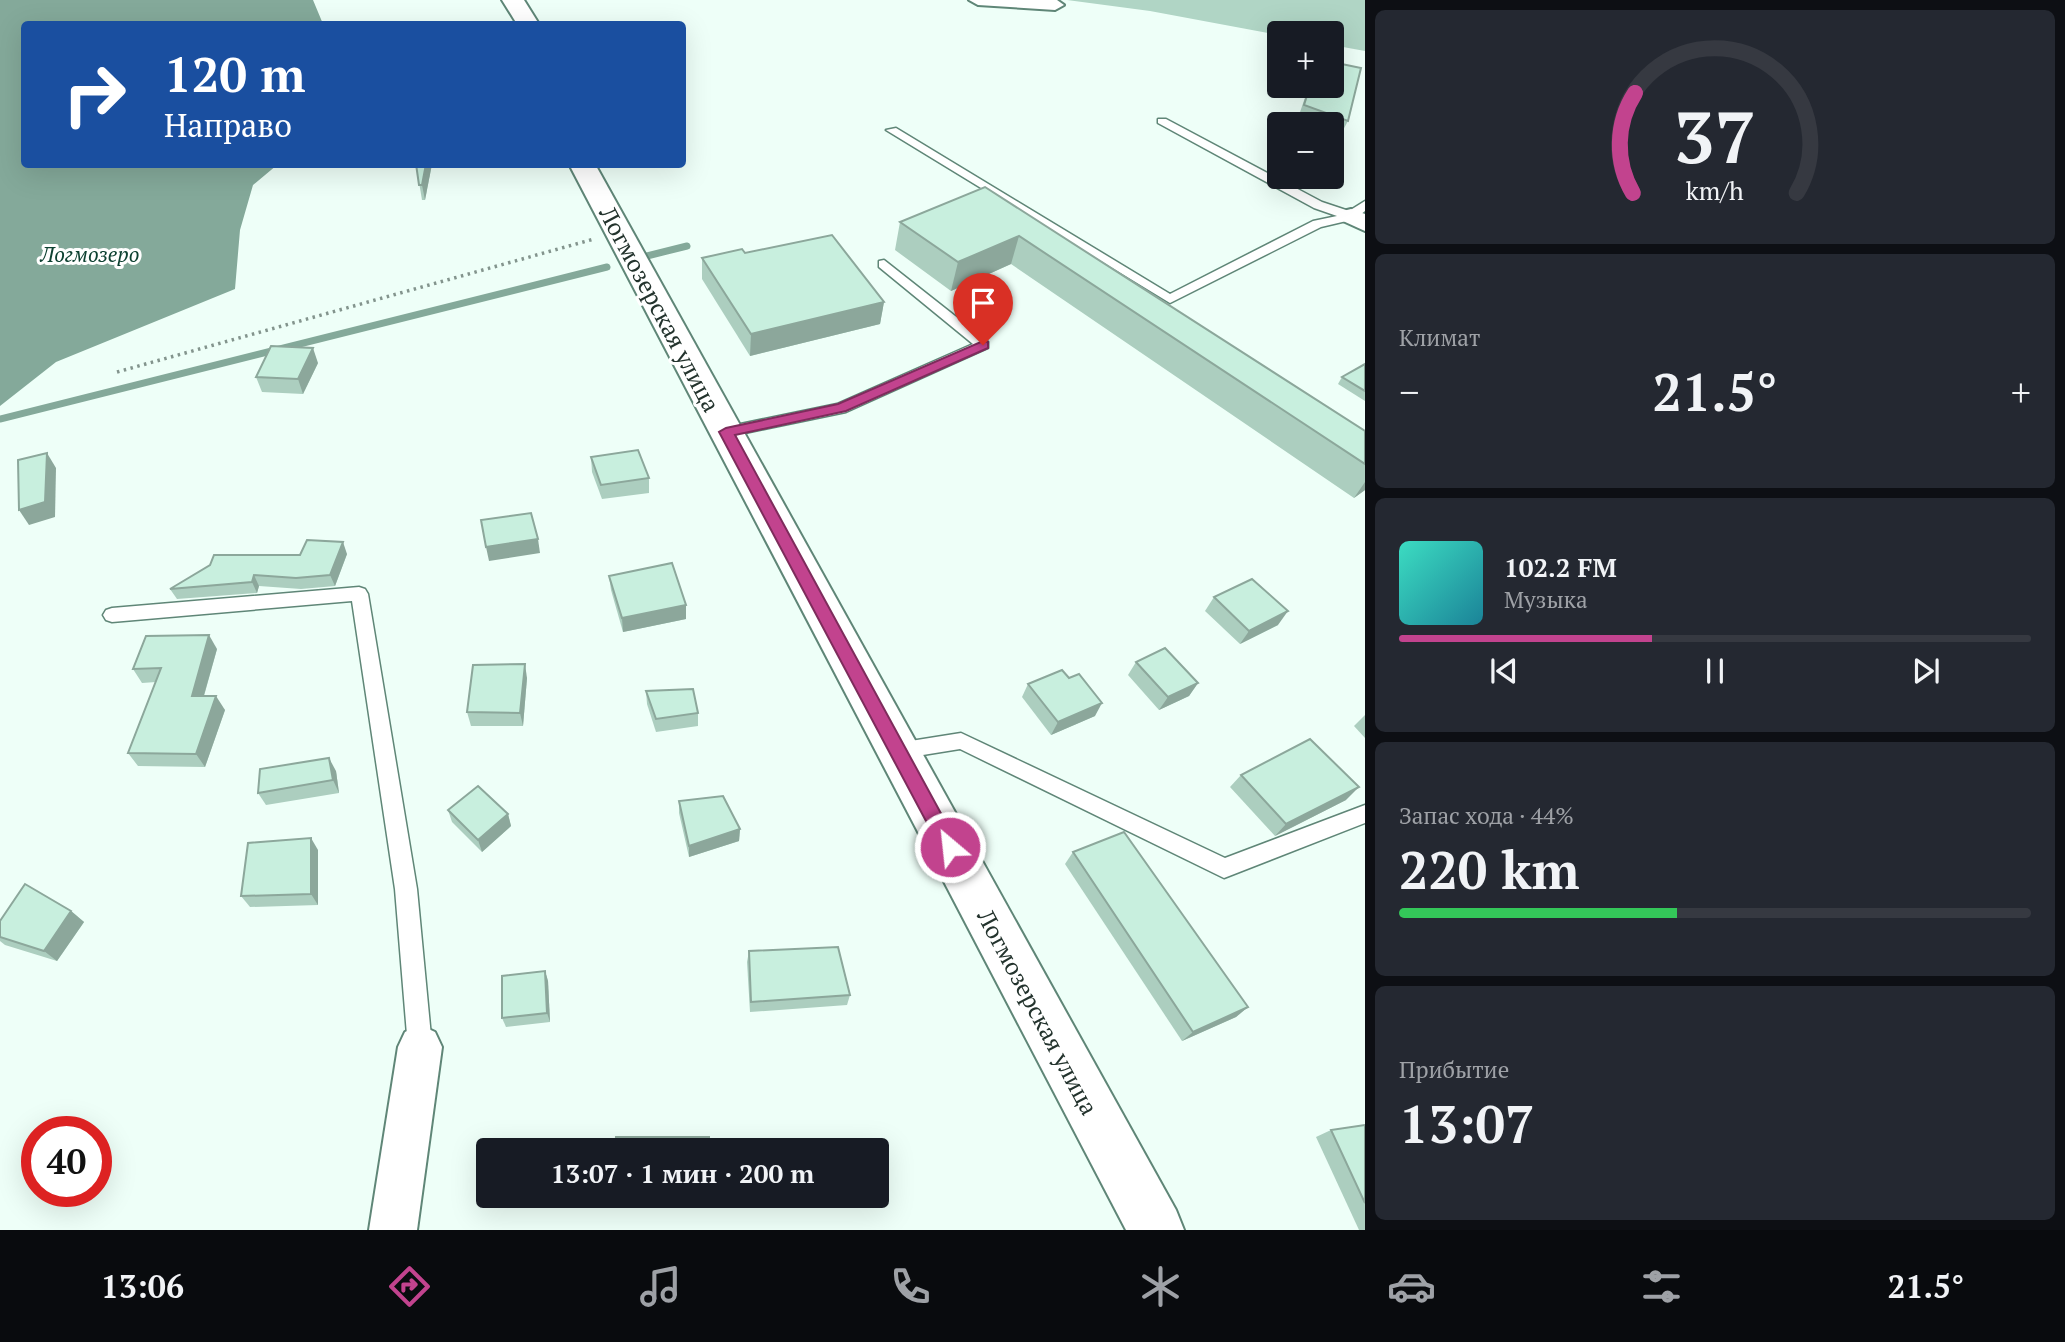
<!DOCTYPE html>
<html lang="ru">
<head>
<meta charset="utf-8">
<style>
  :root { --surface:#171b24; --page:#242831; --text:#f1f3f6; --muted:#9ea1a6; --line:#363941; --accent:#c2438e }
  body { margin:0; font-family:"PT Serif",serif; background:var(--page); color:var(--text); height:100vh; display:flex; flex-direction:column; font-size:26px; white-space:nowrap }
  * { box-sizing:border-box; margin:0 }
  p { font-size:23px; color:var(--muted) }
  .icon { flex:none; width:38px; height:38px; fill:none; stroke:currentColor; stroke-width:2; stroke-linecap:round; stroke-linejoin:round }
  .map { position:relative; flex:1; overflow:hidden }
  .sheet { display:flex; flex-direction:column; gap:10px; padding:10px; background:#0d0f14; width:700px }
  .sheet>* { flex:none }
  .hud { position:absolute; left:21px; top:21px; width:665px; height:147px; border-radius:7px; box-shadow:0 7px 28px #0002; background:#1a4fa0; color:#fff; overflow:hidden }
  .fabs { position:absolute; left:1267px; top:21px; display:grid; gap:14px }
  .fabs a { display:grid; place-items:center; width:77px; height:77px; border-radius:7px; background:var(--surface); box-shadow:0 7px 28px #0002; font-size:35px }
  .speed { position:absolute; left:21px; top:1116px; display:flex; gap:14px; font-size:35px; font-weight:700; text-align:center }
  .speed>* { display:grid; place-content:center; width:91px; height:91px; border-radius:50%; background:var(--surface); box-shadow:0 7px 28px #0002; line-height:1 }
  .speed .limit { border:10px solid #d22; background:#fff; color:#111 }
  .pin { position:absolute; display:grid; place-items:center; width:60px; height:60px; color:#fff; margin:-72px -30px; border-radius:50% 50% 50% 0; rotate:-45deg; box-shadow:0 0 7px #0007 }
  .pin .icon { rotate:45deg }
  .me { position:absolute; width:77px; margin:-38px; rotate:332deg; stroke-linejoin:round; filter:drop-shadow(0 0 5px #0008) }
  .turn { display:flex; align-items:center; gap:24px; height:147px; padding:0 28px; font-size:32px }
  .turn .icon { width:91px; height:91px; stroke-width:2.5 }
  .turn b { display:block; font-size:49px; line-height:60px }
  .big { font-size:52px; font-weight:800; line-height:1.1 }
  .sheet .widget { flex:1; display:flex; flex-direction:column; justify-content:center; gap:10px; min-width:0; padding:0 24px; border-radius:10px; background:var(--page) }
  .sheet .dial { align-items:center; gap:0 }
  .dial svg { height:182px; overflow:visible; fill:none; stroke:var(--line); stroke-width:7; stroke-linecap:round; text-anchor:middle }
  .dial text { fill:var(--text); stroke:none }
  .song { display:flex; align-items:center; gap:21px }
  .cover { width:84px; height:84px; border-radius:10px; background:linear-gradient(135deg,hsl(170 70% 55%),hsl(190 70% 35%)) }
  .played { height:7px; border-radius:4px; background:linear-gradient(90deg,var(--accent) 40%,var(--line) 40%) }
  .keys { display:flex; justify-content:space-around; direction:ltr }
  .heat { display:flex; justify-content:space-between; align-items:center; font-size:38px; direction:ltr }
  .charge { height:10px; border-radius:5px; background:linear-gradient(90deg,#34c759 44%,var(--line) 0) }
  .trip { position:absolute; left:476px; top:1138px; width:413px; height:70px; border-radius:7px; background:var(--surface); box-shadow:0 7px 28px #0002; font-weight:800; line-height:70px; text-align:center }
  .dock { display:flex; height:112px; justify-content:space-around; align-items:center; background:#090b0e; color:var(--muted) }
  .dock .icon { width:49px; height:49px }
  .dock .on { color:var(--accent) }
  .dock b { font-size:32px; color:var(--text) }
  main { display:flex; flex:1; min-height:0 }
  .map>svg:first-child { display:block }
</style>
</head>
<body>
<main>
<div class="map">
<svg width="1365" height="1230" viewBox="0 0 1365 1230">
  <rect width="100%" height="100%" fill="#eefff8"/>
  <polygon fill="#b0d5c5" points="1067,0 1365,0 1365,51 1332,45 1332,33 1279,35 1150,11"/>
  <polygon fill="#84a99a" points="0,0 313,0 323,24 24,24 24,164 277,165 253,185 240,230 235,289 56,362 0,406"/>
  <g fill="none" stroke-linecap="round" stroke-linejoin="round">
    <g stroke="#84a99a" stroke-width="7">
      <polyline points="639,258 687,246"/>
      <polyline points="0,419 607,267"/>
    </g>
    <defs>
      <g id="lane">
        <polygon points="1158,119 1166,119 1322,202 1349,211 1365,201 1365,211 1355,219 1321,227 1170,303 886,130 896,128 1170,294 1313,221 1337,216 1314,208 1158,123"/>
        <polygon points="884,260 988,342 988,348 846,412 726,437 721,436 718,432 721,428 726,427 837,404 973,344 879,267 879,261"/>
        <polygon points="359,587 365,589 368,594 417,889 432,1047 428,1055 420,1059 412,1055 408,1047 395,889 352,601 112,622 106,620 103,615 106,610 112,608"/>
        <polygon points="961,733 1225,858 1365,805 1365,823 1224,878 960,749 898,759 891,757 888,751 891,745 898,743"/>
      </g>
      <g id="street">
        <polygon points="969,0 1057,0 1064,5 1055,10 978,5"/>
        <polygon points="1351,209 1365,214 1365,231 1343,221 1339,216 1343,211"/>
        <polygon points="420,1025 435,1032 442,1047 417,1230 369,1230 398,1047 405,1032"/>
      </g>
      <g id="secondary">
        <polygon points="502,0 524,0 539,24 517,24"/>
        <polygon points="569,164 595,164 1176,1210 1184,1230 1126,1230"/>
      </g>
    </defs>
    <use href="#lane" stroke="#5f8677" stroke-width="3"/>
    <use href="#street" stroke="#5f8677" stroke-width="4"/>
    <use href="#secondary" stroke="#5f8677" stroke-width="4"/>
    <polyline stroke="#83948d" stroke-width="3.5" stroke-dasharray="2.5 4.5" stroke-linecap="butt" points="117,372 594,239"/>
    <use href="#lane" fill="#fff" fill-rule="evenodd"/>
    <use href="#street" fill="#fff" fill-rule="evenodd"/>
    <use href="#secondary" fill="#fff" fill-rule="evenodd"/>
  </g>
  <g fill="#accebf">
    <polygon points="1309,86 1332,86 1348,121 1342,132 1332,128 1332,124 1323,124 1299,115"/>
    <polygon points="416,164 432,164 425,200 422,200"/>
    <polygon points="985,187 1365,431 1365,490 1354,498 1011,264 951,291 895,250 900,222"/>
    <polygon points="745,253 884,302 880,324 750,356 702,279 702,258"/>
    <polygon points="318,363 303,394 262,392 256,377"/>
    <polygon points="1365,364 1365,401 1338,384 1342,377"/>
    <polygon points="591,457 649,478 649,493 602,499 592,472"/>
    <polygon points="347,554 335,586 301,589 259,586 257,593 177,599 170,589 300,555"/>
    <polygon points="609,576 686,619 623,632 611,590"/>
    <polygon points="1214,597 1278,625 1240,644 1205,611"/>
    <polygon points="217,649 204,696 225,710 205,767 138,766 128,753 156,682 142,683 133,669"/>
    <polygon points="1136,662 1198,683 1189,696 1159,710 1128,675"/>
    <polygon points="527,678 523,726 471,726 467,712"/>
    <polygon points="1069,678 1095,716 1051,735 1022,697 1028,684"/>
    <polygon points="646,691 698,713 698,726 656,732 647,704"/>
    <polygon points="1365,715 1365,738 1354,726"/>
    <polygon points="336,771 339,793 266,805 258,793"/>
    <polygon points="1241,775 1346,800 1275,836 1230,787"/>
    <polygon points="679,801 740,829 739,841 689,857 679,813"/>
    <polygon points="448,810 508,814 511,826 482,852 452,822"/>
    <polygon points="318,850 318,905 250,907 241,896"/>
    <polygon points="1073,852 1248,1007 1236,1017 1182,1041 1065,864"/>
    <polygon points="71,911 84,922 57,961 5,945 0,941 0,921"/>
    <polygon points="749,951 850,995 847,1005 750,1012 747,962"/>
    <polygon points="545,971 548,981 550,1022 506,1027 502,1018"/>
    <polygon points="1365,1125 1365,1230 1359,1230 1316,1137 1331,1130"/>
    <polygon points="654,1195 709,1195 709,1196"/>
  </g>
  <g fill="#8ca79b">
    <polygon points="426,164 432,164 425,200 422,185"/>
    <polygon points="1019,236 1011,264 951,291 958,262"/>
    <polygon points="884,302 880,324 750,356 751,334"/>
    <polygon points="313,348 318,363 303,394 298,379"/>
    <polygon points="47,453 56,468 55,517 29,525 19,510"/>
    <polygon points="1365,482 1365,490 1354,498"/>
    <polygon points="538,539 540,553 489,561 486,547"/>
    <polygon points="343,542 347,554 335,586 330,575"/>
    <polygon points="254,575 259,586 257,593 252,582"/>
    <polygon points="686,605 686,619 623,632 622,618"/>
    <polygon points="1288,611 1278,625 1240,644 1249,631"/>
    <polygon points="209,635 217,649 200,709 192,696"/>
    <polygon points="525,664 527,678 523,726 520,713"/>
    <polygon points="1198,683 1189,696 1159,710 1168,697"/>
    <polygon points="216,696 225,710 205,767 196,754"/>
    <polygon points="1102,703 1095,716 1051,735 1058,722"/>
    <polygon points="329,758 336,771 339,793 333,780"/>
    <polygon points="1359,787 1346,800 1275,836 1286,824"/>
    <polygon points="508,814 511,826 482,852 478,840"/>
    <polygon points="740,829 739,841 689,857 689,846"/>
    <polygon points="311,838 318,850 318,905 311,894"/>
    <polygon points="71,911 84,922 57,961 44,951"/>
    <polygon points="545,971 548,981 550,1022 547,1013"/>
    <polygon points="1248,1007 1236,1017 1182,1041 1193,1032"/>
  </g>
  <g fill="#c8efde" stroke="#8ca79b" stroke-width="2">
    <polygon points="1332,62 1361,68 1348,121 1304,105 1310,86 1332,86"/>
    <polygon points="416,164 426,164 422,185 419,185"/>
    <polygon points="985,187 1365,431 1365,464 1019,236 958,262 900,222"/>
    <polygon points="832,235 884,302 751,334 702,258 742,249 745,253"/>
    <polygon points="271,346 313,348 298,379 256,377"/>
    <polygon points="1365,364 1365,391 1342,377"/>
    <polygon points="638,450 649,478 601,485 591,457"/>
    <polygon points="47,453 45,502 19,510 18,460"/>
    <polygon points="531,513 538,539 486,547 481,520"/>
    <polygon points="307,540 343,542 330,575 296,578 254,575 252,582 170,589 210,565 214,555 300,555"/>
    <polygon points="672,563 686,605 622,618 609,576"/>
    <polygon points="1252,579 1288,611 1249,631 1214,597"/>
    <polygon points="209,635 192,696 216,696 196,754 128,753 161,668 133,669 146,636"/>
    <polygon points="1165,648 1198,683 1168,697 1136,662"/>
    <polygon points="525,664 520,713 467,712 473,665"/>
    <polygon points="1062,670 1069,678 1079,674 1102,703 1058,722 1028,684"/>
    <polygon points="693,689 698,713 656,719 646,691"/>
    <polygon points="1310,739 1359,787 1286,824 1241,775"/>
    <polygon points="329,758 333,780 258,793 260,769"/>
    <polygon points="478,786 508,814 478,840 448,810"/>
    <polygon points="723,796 740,829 689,846 679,801"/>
    <polygon points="1124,832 1248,1007 1193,1032 1073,852"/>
    <polygon points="311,838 311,894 241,896 248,843"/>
    <polygon points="25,884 71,911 44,951 0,937 0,921"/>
    <polygon points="838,947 850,995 751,1002 749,951"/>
    <polygon points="545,971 547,1013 502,1018 502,976"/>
    <polygon points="1365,1125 1365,1203 1331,1130"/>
    <polygon points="616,1137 709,1137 709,1150 615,1150"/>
  </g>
  <polygon fill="#c2438e" stroke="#7e2c5c" stroke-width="2" points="983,341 988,342 988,348 846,411 735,435 956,841 959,847 956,853 950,856 943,853 719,432 726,428 838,404"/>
  <g text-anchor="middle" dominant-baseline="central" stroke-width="6" stroke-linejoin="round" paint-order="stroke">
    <g font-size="21" font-style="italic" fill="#0d4131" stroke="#fff">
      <text x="90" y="254">Логмозеро</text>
    </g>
    <g font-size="24" fill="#23332d" stroke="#fff">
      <text transform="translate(660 309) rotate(62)">Логмозерская улица</text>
      <text transform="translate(1038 1012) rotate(62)">Логмозерская улица</text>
    </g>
  </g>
</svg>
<div class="fabs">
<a>+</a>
<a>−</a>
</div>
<div class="speed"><div class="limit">40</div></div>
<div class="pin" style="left:983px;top:345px;background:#d93025"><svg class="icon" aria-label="arrive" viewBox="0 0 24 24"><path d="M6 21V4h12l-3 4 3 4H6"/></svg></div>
<svg class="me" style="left:950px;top:847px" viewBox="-20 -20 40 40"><circle r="17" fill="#c2438e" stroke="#fff" stroke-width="3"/><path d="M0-11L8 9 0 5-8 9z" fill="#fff"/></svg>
<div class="trip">13:07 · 1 мин · 200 m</div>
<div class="hud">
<div class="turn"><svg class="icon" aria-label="right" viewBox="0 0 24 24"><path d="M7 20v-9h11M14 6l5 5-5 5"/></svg><div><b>120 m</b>Направо</div></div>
</div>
</div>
<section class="sheet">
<div class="widget dial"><svg viewBox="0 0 100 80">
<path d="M14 69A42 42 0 1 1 86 69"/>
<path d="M14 69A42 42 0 0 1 15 25" stroke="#c2438e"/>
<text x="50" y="56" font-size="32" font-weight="700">37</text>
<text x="50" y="72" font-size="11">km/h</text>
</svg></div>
<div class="widget"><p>Климат</p>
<div class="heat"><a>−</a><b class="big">21.5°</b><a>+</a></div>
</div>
<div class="widget">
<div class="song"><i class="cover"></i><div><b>102.2 FM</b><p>Музыка</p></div></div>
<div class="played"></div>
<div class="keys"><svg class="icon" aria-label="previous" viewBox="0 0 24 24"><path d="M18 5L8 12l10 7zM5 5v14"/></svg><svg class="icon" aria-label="pause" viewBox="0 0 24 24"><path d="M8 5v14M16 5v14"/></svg><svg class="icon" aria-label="next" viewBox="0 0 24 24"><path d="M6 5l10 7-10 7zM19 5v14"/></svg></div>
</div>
<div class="widget"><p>Запас хода · 44%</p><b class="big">220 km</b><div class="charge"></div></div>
<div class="widget"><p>Прибытие</p><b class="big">13:07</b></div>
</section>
</main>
<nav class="dock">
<b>13:06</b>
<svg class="icon on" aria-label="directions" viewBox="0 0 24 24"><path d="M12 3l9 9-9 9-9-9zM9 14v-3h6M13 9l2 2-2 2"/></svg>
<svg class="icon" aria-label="music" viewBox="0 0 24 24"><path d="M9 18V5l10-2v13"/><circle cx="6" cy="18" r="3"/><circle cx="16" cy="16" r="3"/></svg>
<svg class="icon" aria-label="phone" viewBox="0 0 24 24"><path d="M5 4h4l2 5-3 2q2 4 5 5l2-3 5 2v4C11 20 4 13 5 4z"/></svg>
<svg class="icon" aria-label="climate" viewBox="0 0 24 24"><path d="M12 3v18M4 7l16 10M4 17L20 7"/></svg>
<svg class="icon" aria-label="car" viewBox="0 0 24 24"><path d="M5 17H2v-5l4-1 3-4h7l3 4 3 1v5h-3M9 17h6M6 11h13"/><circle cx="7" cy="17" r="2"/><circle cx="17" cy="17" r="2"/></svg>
<svg class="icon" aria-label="filters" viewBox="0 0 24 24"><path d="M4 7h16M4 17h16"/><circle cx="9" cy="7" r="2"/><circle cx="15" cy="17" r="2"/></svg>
<b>21.5°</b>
</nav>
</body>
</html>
